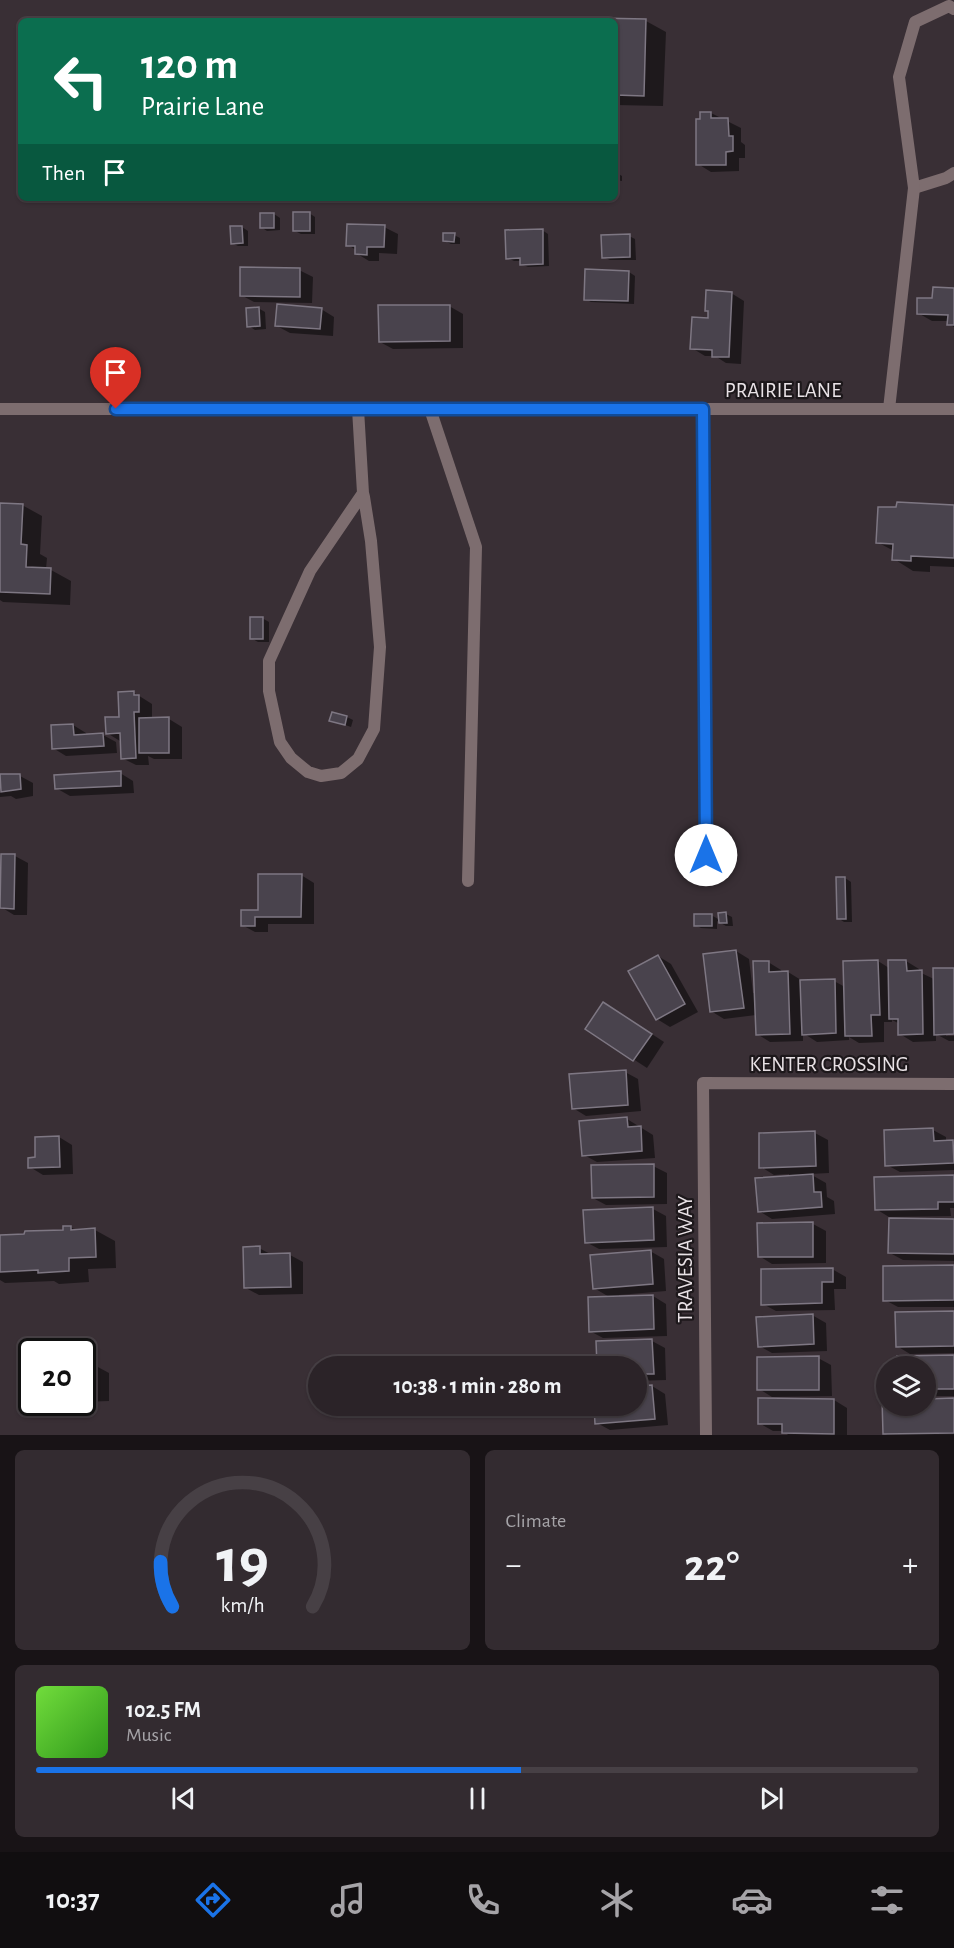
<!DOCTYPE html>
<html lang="en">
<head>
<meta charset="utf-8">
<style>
  :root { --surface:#2b2328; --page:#332b30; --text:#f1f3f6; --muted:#a6a4a8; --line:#474045; --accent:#1a73e8 }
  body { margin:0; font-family:"Alegreya Sans",sans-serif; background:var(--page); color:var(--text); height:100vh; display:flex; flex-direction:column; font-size:22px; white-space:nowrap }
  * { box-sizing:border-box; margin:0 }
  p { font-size:20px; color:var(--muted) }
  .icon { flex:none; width:33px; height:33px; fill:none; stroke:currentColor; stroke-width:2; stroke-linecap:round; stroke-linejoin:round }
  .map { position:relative; height:1435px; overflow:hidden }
  .panel { display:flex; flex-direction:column; gap:15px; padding:15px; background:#181316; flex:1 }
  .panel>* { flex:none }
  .hud { position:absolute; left:18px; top:18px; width:600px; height:183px; border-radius:9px; box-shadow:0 2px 4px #0004,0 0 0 2px var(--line); background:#0b6e4f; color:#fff; overflow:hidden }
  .controls { position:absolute; left:876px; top:1356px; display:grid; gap:12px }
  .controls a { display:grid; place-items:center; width:60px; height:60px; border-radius:50%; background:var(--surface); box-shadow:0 2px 4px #0004,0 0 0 2px var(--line); font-size:30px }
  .speed { position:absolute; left:18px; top:1338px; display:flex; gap:12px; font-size:30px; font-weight:700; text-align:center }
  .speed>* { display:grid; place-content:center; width:78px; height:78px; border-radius:50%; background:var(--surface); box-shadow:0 2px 4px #0004,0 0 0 2px var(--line); line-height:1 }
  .speed .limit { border:3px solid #111; border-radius:9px; background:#fff; color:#111 }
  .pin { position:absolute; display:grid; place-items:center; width:51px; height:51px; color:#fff; margin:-62px -26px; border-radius:50% 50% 50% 0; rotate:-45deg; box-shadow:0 0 6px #0007 }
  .pin .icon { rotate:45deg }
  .me { position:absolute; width:66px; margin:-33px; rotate:0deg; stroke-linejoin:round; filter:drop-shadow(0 0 4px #0008) }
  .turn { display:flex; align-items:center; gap:21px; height:126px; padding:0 24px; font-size:27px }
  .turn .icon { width:78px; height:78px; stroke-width:2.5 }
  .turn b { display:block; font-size:42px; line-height:51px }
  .then { display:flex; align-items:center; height:57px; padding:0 24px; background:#0003; gap:12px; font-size:22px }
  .big { font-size:45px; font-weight:600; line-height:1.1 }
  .panel .card { flex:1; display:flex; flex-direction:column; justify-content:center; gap:9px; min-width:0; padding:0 21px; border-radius:9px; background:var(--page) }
  .panel .dial { align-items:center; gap:0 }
  .dial svg { height:156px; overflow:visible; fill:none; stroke:var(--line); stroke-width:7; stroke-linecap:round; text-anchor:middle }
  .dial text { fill:var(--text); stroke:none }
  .song { display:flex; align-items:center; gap:18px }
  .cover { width:72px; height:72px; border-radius:9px; background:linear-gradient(135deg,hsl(100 70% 55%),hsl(110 70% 35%)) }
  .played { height:6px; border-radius:3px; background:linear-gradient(90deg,var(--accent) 55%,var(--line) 55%) }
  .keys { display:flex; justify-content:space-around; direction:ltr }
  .heat { display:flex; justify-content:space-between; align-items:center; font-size:33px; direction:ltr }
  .panel .tiles { flex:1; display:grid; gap:15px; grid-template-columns:1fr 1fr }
  .card:last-child { grid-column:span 2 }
  .trip { position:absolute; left:308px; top:1356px; width:339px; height:60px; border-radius:30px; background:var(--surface); box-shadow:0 2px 4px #0004,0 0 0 2px var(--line); font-weight:600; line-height:60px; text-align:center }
  .tabs { display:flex; height:96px; justify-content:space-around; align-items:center; background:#110e10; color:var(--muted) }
  .tabs .icon { width:42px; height:42px }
  .tabs .active { color:var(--accent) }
  .tabs b { font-size:27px; color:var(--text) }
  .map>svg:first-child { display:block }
</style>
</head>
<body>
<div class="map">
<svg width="954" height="1435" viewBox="0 0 954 1435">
  <rect width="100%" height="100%" fill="#392f35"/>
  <g fill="#0007">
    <polygon points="598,21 646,21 666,32 663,106 615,105 615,21"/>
    <polygon points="711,113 741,128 741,142 745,145 745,158 739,158 739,171 711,172 698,164"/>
    <polygon points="615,172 622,176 622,181 615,180"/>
    <polygon points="309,213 315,217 315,234 301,234 295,231"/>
    <polygon points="274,214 280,218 280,230 267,231 261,227"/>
    <polygon points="242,227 248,231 248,246 238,246 232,243"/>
    <polygon points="384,227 398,234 397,254 379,253 379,261 369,261 356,253 356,250 348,245"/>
    <polygon points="542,230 548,234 549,266 528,267 521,264 521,261 514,261 508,258"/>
    <polygon points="454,235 460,238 460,244 451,244 445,241"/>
    <polygon points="629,236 635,239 636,260 610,260 603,257"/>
    <polygon points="299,270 313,277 312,303 254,302 241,295"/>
    <polygon points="629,272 635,276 634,304 591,302 585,299"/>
    <polygon points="954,290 954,327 949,324 949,321 932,321 918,313 934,299"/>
    <polygon points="731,293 744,301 741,364 726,363 715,356 705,356 692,348 709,320"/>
    <polygon points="449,306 463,314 463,348 393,349 380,342"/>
    <polygon points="258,308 265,312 266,329 255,330 249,326"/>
    <polygon points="321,309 334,317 333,336 290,333 277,326"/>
    <polygon points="0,504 22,505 42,516 40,554 47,558 46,569 51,570 71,581 70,605 3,602 0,600"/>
    <polygon points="954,506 954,567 930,566 930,572 913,571 894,559 894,551 877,542"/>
    <polygon points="262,618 269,622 269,642 258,642 251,638"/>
    <polygon points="133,692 152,704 152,719 169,719 182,727 182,759 154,759 148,756 149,765 136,765 122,758 120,741 107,733 121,718"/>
    <polygon points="347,717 353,720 351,727 331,720"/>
    <polygon points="73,725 86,733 86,735 103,735 116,742 117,753 66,756 53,748"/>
    <polygon points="120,773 133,781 134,793 70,796 56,788"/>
    <polygon points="0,776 20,776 33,783 33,796 16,799 11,796 0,797"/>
    <polygon points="15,856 28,863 27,915 14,915 1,907"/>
    <polygon points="301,875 314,883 314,924 268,924 268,932 255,932 242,925"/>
    <polygon points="845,878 851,882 852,922 844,922 838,918"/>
    <polygon points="726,914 732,917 733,926 726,926 717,921 717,929 701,928 695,925 711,915 720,920"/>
    <polygon points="736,951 749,959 753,993 756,993 768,962 781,970 782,973 788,972 801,980 801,982 834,981 845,987 878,961 889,968 906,961 919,969 919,972 934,979 954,969 954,1033 946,1033 946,1036 954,1036 954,1041 949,1041 936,1034 936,1041 913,1042 900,1034 900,1024 892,1020 892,1022 884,1022 884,1042 859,1043 849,1037 849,1040 817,1042 803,1033 803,1041 770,1042 757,1034 756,1015 724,1019 711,1011"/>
    <polygon points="658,956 671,964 698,1012 670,1027 657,1019"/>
    <polygon points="617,1011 664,1042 647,1068 587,1029"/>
    <polygon points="625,1072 638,1079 641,1111 586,1116 573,1108"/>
    <polygon points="627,1119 653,1135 655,1158 597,1162 584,1155"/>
    <polygon points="933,1130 946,1137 946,1142 954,1143 954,1170 900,1172 887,1165"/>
    <polygon points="815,1133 828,1140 829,1173 810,1174 826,1183 827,1197 834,1201 835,1214 772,1219 759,1211 789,1177 789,1174 774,1175 761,1167"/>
    <polygon points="59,1137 72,1145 73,1174 43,1175 30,1167"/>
    <polygon points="653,1166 667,1173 667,1204 606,1205 593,1198"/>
    <polygon points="954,1177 954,1208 950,1208 951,1216 889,1217 876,1209"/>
    <polygon points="653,1209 666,1216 667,1247 599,1249 586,1242"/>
    <polygon points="954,1221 954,1261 903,1260 890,1253"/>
    <polygon points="813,1224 826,1231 826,1263 772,1264 759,1256"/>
    <polygon points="71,1227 77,1231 95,1230 115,1241 116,1268 88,1269 89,1282 59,1284 54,1281 5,1283 0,1280 0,1237 65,1231"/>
    <polygon points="259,1248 272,1255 290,1255 303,1262 303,1294 259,1295 246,1288"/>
    <polygon points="650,1251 664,1259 666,1291 619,1295 619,1297 653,1296 666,1304 667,1336 603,1338 590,1331 611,1298 594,1288"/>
    <polygon points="954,1267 954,1307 898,1307 885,1300"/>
    <polygon points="832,1269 846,1277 846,1289 834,1289 835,1310 776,1311 763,1304"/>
    <polygon points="954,1313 954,1353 910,1354 897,1346"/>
    <polygon points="812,1315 826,1323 827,1351 772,1353 759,1346"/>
    <polygon points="652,1341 665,1348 666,1380 636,1381 636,1366 598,1366 597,1343"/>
    <polygon points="954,1357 954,1396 926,1396 926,1366 899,1366 899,1358"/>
    <polygon points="818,1358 831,1365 832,1396 772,1397 759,1389"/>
    <polygon points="82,1366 96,1366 109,1373 109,1401 82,1402"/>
    <polygon points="652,1386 665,1394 668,1425 610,1430 597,1423 595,1406 636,1406 636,1388"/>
    <polygon points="834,1400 847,1408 847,1435 788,1435 784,1431 773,1431 759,1423"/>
    <polygon points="926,1400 954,1400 954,1435 887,1435 885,1433 884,1401 886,1401 886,1406 926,1406"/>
  </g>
  <g fill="#49434d" stroke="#7e7783" stroke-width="1.5">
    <polygon points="596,18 646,19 644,96 615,95 615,21 596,21"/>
    <polygon points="700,112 711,112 711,118 728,118 729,136 733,136 733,151 726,152 726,165 696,165 696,119 700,119"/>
    <rect x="293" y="212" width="17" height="19"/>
    <rect x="260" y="213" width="14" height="15"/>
    <polygon points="347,224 385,225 384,247 367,247 367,255 355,254 355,246 346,246"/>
    <polygon points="230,226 242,226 243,243 231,244"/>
    <polygon points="543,229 543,264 520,265 520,258 506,259 505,230"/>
    <polygon points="443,233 455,233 454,242 443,241"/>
    <polygon points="630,234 630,257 602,258 601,235"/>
    <polygon points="240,267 300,268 300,297 240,296"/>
    <polygon points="585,269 629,271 628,301 584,300"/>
    <polygon points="933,287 954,288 954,325 947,325 948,315 917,314 917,298 932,298"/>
    <polygon points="706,290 732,292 729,357 712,357 712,350 690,349 692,317 708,318 708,311 705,311"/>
    <polygon points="277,304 322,308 320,329 275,326"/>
    <polygon points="378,305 450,305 450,341 379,342"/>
    <polygon points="259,307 260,326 247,327 246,308"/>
    <polygon points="897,502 954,505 954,558 911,556 911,561 892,560 893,544 876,543 878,507 896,507"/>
    <polygon points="0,503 23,504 21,544 27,545 26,567 51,568 50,594 0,592"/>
    <rect x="250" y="617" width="13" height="22"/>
    <polygon points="134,691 134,695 139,695 139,712 134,712 136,758 121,759 120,733 106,734 105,717 119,717 118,692"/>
    <polygon points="332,712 347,716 345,725 329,721"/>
    <polygon points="169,717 169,753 139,753 139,718"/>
    <polygon points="73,724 74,735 103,733 104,746 52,749 51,725"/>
    <polygon points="121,771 121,786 55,789 54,775"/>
    <polygon points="0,774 20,774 21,789 1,792"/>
    <polygon points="1,854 15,854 14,909 0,908"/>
    <polygon points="258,874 302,874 301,917 255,917 255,926 241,926 241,910 258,910"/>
    <polygon points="836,877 845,877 846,919 837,919"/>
    <polygon points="726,912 727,923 719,923 718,913"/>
    <rect x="694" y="914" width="18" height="12"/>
    <polygon points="736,950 744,1008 710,1012 703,954"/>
    <polygon points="658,955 685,1004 656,1020 628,971"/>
    <polygon points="878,960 880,1015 871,1015 872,1036 845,1036 843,961"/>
    <polygon points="888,960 906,960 907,971 922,970 923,1034 898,1035 898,1019 889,1019"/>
    <polygon points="753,961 769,961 769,972 788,971 790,1034 756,1035"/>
    <polygon points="933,968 954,968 954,1034 934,1035"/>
    <polygon points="835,979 836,1033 802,1035 800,980"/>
    <polygon points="603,1002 652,1034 633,1061 585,1029"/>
    <polygon points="626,1070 628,1105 572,1109 569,1074"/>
    <polygon points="627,1117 628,1127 641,1126 642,1151 582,1156 579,1121"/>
    <polygon points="933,1128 934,1141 953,1140 954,1163 885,1166 884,1130"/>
    <polygon points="815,1131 816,1166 759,1168 759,1133"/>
    <polygon points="59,1136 60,1167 28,1168 28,1158 35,1157 35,1137"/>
    <polygon points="654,1164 654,1197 592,1198 591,1165"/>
    <polygon points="813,1174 814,1192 821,1192 822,1207 758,1212 755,1178"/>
    <polygon points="954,1175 954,1202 938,1202 938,1209 875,1210 874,1177"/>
    <polygon points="653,1207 654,1240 585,1243 583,1210"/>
    <polygon points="889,1218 954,1219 954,1254 888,1253"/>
    <polygon points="813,1222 813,1257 758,1257 757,1223"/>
    <polygon points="63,1226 71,1226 71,1230 95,1228 96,1257 69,1258 69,1271 38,1273 38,1270 0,1272 0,1235 24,1234 25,1231 63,1230"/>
    <polygon points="260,1246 260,1254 290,1253 291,1287 244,1288 243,1247"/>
    <polygon points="651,1250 653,1284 593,1289 590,1255"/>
    <polygon points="954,1265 954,1300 883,1301 883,1266"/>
    <polygon points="833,1268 833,1282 822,1282 822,1303 761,1305 761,1269"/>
    <polygon points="653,1295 654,1329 589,1332 588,1297"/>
    <polygon points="954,1311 954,1346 896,1347 895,1312"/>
    <polygon points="813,1314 814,1344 758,1347 756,1317"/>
    <polygon points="652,1339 654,1374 636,1374 636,1366 597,1366 596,1341"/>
    <polygon points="954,1355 954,1389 926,1389 926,1366 898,1366 897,1356"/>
    <polygon points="819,1356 819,1390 757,1390 757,1357"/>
    <polygon points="82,1364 96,1364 97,1395 82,1395"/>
    <polygon points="652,1385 655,1419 595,1424 594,1406 636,1406 636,1386"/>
    <polygon points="758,1398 834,1399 834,1434 782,1433 782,1424 758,1424"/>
    <polygon points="954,1398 954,1433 883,1434 882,1399 886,1399 886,1406 926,1406 926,1399"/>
  </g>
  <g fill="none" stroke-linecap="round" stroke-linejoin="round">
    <g stroke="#7d6d6f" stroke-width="12">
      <polyline points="914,188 946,178 954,173"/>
      <polyline points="358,409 363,493 364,497 371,541 380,647 374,729 358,759 341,773 321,776 308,772 291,758 280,742 269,691 269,661 310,571 363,493"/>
      <polyline points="430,409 476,547 468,881"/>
      <polyline points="703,409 706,855"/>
      <polyline points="889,409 914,188 899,77 915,22 949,6 954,9"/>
    </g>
    <g stroke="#7d6d6f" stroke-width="12">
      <polyline points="0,409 954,409"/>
      <polyline points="706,1435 703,1083 954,1084"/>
    </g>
  </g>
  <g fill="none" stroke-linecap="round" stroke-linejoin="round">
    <defs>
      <polyline id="route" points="116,409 703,409 706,855"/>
    </defs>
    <use href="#route" stroke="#114b97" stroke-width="15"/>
    <use href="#route" stroke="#1a73e8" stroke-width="10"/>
  </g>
  <g text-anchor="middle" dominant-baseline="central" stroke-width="4.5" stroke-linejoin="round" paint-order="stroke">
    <g font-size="21" fill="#e9e2e6" stroke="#1d181b">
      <text x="783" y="390">PRAIRIE LANE</text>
      <text x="829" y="1064">KENTER CROSSING</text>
      <text transform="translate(685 1259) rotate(-90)">TRAVESIA WAY</text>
    </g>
  </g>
</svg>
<div class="controls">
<a><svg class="icon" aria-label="layers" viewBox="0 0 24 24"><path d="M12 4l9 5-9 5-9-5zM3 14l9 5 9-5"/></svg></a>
</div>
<div class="speed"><div class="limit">20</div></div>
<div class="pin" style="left:116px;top:409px;background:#d93025"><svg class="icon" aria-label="arrive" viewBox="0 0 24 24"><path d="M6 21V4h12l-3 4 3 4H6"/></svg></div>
<svg class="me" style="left:706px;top:855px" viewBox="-20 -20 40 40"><circle r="19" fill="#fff"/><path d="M0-13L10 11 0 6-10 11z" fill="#1a73e8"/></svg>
<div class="trip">10:38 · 1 min · 280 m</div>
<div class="hud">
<div class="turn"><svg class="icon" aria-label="left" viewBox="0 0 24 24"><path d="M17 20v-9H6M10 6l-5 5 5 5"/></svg><div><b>120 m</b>Prairie Lane</div></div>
<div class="then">Then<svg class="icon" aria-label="arrive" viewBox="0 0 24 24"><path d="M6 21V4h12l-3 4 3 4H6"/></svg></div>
</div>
</div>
<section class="panel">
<div class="tiles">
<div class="card dial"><svg viewBox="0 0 100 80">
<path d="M14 69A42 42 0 1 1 86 69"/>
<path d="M14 69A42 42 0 0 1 8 46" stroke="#1a73e8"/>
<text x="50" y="56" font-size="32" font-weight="700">19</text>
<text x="50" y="72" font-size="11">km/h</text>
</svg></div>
<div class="card"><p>Climate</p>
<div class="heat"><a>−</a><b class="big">22°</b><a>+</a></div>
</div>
<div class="card">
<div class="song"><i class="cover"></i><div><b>102.5 FM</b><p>Music</p></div></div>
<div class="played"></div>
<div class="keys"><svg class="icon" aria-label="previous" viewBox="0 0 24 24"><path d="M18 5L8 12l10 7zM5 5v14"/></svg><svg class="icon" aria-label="pause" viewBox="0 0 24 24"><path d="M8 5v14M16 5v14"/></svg><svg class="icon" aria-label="next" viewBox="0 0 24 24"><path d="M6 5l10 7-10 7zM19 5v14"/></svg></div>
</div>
</div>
</section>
<nav class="tabs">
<b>10:37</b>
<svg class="icon active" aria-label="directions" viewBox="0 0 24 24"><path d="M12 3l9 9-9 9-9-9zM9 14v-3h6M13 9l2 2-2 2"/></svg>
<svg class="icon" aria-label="music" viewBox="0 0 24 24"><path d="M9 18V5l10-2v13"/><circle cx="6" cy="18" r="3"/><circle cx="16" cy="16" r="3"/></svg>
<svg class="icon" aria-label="phone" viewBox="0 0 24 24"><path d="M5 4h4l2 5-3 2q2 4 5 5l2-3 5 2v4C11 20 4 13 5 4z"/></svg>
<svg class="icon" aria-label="climate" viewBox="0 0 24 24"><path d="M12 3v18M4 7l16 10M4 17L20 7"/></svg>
<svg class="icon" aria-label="car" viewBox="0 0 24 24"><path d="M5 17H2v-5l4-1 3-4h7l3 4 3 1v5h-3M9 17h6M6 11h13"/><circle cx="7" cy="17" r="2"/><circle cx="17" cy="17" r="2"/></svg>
<svg class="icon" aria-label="filters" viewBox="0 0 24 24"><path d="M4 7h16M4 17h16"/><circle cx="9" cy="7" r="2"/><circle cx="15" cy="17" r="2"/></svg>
</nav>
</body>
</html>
